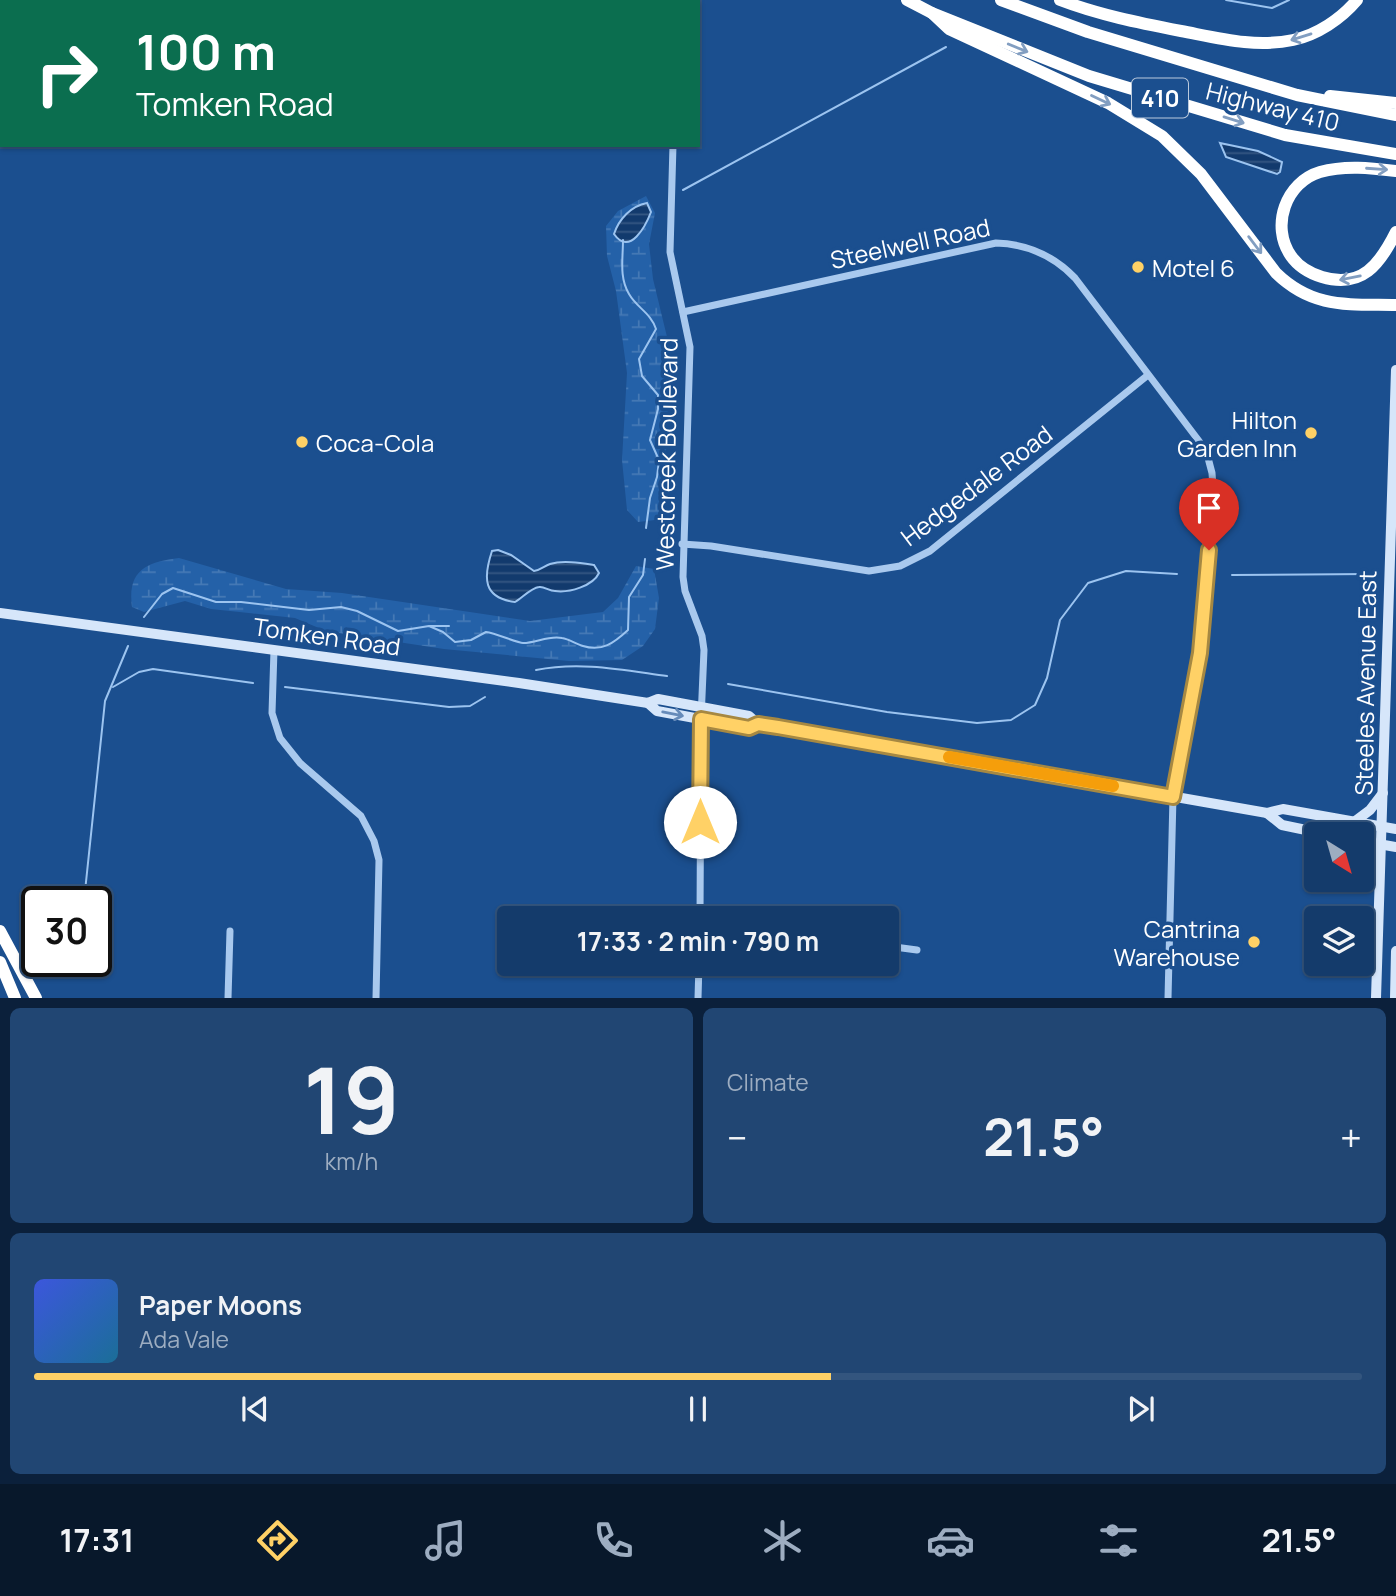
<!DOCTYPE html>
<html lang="en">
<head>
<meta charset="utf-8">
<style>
  :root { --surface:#143b6b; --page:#214673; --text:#f1f3f6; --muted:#9dadc1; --line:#33557e; --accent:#ffd166 }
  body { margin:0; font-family:Manrope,sans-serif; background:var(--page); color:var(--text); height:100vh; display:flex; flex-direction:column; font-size:26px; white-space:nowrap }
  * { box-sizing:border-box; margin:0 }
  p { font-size:23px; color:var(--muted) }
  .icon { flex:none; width:38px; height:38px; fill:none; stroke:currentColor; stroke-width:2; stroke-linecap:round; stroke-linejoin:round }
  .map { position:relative; height:998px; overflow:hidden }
  .side { display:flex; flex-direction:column; gap:10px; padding:10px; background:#0b203b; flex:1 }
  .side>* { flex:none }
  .hud { position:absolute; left:0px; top:0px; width:700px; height:147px; box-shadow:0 2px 5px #0004,0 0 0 2px var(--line); background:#0b6e4f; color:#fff; overflow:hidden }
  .needle { width:46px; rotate:143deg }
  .buttons { position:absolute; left:1304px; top:822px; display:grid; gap:14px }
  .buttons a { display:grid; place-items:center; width:70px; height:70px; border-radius:7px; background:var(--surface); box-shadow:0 2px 5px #0004,0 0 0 2px var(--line); font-size:35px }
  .speed { position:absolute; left:21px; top:886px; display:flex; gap:14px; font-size:35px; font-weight:700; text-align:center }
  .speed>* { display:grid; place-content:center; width:91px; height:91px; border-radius:50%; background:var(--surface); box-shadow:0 2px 5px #0004,0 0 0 2px var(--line); line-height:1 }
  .speed .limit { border:4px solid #111; border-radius:10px; background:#fff; color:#111 }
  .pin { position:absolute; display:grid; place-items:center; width:60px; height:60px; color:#fff; margin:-72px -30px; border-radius:50% 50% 50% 0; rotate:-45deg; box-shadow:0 0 7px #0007 }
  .pin .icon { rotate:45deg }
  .me { position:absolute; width:77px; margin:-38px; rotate:0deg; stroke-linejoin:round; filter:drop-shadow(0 0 5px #0008) }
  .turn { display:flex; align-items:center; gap:24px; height:147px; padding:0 21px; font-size:32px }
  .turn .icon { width:91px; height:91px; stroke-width:2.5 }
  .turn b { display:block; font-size:49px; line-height:60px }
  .big { font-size:52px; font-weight:700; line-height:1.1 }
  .side .tile { flex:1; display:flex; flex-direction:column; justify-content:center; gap:10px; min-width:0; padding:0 24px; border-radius:10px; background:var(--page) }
  .side .dial { align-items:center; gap:0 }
  .dial b { font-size:91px; line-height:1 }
  .song { display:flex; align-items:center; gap:21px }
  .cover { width:84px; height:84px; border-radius:10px; background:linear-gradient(135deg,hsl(230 70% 55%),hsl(200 70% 35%)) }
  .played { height:7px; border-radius:4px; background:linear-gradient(90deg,var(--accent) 60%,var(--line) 60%) }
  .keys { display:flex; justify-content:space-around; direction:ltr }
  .heat { display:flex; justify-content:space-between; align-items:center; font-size:38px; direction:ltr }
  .side .tiles { flex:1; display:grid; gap:10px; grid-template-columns:1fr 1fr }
  .tile:last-child { grid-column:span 2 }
  .trip { position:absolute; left:497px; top:906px; width:402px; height:70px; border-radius:7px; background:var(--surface); box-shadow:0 2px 5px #0004,0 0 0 2px var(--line); font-weight:700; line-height:70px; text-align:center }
  .menu { display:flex; height:112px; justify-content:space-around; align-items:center; background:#08182b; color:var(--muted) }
  .menu .icon { width:49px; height:49px }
  .menu .current { color:var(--accent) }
  .menu b { font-size:32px; color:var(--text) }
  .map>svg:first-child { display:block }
</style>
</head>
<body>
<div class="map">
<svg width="1396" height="998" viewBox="0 0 1396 998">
  <defs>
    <pattern id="wetland-marsh" width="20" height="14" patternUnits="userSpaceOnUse" patternTransform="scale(1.75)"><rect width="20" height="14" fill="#2461a8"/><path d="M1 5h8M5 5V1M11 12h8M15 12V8" fill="none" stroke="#4579b5"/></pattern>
    <pattern id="water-rules" width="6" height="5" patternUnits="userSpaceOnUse" patternTransform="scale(1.75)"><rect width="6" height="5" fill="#123a6d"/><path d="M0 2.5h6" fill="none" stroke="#365883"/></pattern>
  </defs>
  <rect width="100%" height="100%" fill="#1b4f8f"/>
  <g fill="url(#wetland-marsh)">
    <polygon points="646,196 655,213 649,244 653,279 667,337 669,382 663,519 638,522 627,510 622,460 627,373 616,291 607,256 606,226 618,211"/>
    <path d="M179,558L286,589L342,593L530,621L603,612L618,598L636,566L654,569L659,598L655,629L643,646L622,660L569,661L444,649L326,631L295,618L211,609L185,601L144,612L132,607C127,570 147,562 179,558Z"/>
  </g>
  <g fill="url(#water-rules)" stroke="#9cc4f0" stroke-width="2">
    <polygon points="1220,143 1258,151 1282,162 1280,172 1277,174 1226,157"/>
    <path d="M647,203L651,212C646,225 630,257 614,234C619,219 631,206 647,203Z"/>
    <path d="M498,550L511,555L534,571C541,570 544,566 550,564C563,560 581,563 594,565L599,573C593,586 569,593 555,591C549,591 544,586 539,587C531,588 522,598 515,602C483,598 483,578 492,551Z"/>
  </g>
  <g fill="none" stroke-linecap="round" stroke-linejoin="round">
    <g stroke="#9cc4f0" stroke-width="2">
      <polyline points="1226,0 1272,8 1289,0"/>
      <polyline points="683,190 946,47"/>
      <path d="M623,240C623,259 619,277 629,294C637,308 651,313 656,329L639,359L642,376L658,395V409L650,440L659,460L657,477L650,498L646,528"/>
      <polyline points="1232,575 1370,574"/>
      <path d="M144,617L162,594L173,588L216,602H241L309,610L341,607L357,611L398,631L429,626L443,632L455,642L471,640L486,632C495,633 518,643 523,643C536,643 549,635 562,638C569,639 576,644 583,646C602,652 614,643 628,630L629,597L643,575L645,559"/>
      <polyline points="430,626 449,626"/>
      <path d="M536,670C580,661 623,670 667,676"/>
      <polyline points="728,684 887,712 977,723 1011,720 1035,705 1047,678 1060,620 1088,583 1126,571 1177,574"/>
      <polyline points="113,687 139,672 153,669 253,683"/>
      <polyline points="285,687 449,707 470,706 485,697"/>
      <polyline points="84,901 105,701 128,646"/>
      <polyline points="48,967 58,961"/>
    </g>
    <g stroke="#a9c9ee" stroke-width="7">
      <polyline points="544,0 555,2"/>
      <polyline points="673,145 670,252 690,347 683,577 685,591 702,636 704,650 701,719 700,919"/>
      <path d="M683,312L996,243C1027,244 1053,255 1075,278L1199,441L1207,454L1212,473L1214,501L1200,653L1173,797L1168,998"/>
      <polyline points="682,544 711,546 869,571 900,566 930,551 1148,375"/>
      <polyline points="274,650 272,713 280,738 300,763 361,816 374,841 379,860 376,998"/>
      <polyline points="700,917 713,919"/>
      <polyline points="887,946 917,950"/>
      <polyline points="228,998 230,931"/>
      <polyline points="698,998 699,964"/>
    </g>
    <g stroke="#d6e6fa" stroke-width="10">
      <polyline points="0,613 519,683 648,703 658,699 749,716 758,724"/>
      <polyline points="648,703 657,711 749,728 758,724 778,727 1267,813 1283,809 1396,829"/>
      <polyline points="1267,813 1282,825 1330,835"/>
      <polyline points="1354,822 1370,810 1383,793"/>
      <polyline points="1362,841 1396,847"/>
      <polyline points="1376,998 1396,370"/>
      <polyline points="1395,998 1396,951"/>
    </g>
    <g stroke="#fff" stroke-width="12">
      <polyline points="907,0 932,13 1089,76 1285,135 1396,154"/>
      <polyline points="1001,0 1088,32 1297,95 1396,115"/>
      <path d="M1060,0C1099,15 1140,23 1181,31C1218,38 1255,48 1293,40C1317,35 1341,19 1357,0"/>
      <path d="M932,13L949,29L1108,103L1162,136L1201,174L1276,273C1313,309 1348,304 1396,305"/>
      <polyline points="1330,96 1396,103"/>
      <path d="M1396,171C1371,168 1345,165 1320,172C1286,182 1270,226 1291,256C1298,266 1309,273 1322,277C1362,289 1380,264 1396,232"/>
      <polyline points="0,931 36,998"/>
      <polyline points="0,962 15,998"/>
    </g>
  </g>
  <defs><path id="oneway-shaft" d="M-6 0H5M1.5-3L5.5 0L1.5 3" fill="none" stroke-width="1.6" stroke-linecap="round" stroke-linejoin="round" transform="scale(1.75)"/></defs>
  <g stroke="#829ec1">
    <use href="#oneway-shaft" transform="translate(1301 37) rotate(163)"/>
    <use href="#oneway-shaft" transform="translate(1018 48) rotate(22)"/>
    <use href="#oneway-shaft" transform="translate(1101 100) rotate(25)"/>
    <use href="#oneway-shaft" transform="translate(1234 120) rotate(17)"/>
    <use href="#oneway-shaft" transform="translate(1377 169) rotate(4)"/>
    <use href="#oneway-shaft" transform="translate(1255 245) rotate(53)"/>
    <use href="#oneway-shaft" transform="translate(1350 278) rotate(169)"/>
  </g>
  <use stroke="#668bba" href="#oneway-shaft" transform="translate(673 714) rotate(11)"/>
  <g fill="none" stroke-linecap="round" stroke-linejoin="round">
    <defs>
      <polyline id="route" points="700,822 701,719 749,728 758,724 778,727 1173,797 1200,653 1209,550"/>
    </defs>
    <use href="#route" stroke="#a68842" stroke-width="18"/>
    <use href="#route" stroke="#ffd166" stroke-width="12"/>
    <polyline stroke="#f59e0b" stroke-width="12" points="949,757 1113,786"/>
  </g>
  <g fill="#ffd166" stroke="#1b4f8f" stroke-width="2.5">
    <circle cx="1138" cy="267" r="7"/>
    <circle cx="1311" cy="433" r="7"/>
    <circle cx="302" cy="442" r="7"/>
    <circle cx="1254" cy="942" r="7"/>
  </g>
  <g text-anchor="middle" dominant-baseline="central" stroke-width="7" stroke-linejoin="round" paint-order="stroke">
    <rect fill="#1b4f8f" stroke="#bbcadd" stroke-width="2" x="1132" y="78.5" width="56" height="39" rx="5"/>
    <g font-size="23" font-weight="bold" fill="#fff">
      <text x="1160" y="98">410</text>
    </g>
    <g font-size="24" fill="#fff" stroke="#1b4f8f">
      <text transform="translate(1273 106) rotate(14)">Highway 410</text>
      <text transform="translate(910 243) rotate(-12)">Steelwell Road</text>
      <text transform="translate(666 454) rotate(-89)">Westcreek Boulevard</text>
      <text transform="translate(976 485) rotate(-37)">Hedgedale Road</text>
      <text transform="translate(327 636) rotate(8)">Tomken Road</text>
      <text transform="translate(1365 683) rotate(-89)">Steeles Avenue East</text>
    </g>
    <g font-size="24" fill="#fff" stroke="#1b4f8f" text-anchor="start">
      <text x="1152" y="267">Motel 6</text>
      <text x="1297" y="419" text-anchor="end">Hilton<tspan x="1297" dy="28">Garden Inn</tspan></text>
      <text x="316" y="442">Coca-Cola</text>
      <text x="1240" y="928" text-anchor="end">Cantrina<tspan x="1240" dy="28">Warehouse</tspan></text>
    </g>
  </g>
</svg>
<div class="buttons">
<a><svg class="needle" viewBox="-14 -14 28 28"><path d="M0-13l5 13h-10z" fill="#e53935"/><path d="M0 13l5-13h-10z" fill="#9dadc1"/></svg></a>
<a><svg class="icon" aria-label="layers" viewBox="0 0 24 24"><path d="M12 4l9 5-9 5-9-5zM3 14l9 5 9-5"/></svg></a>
</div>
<div class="speed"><div class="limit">30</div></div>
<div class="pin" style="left:1209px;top:550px;background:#d93025"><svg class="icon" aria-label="arrive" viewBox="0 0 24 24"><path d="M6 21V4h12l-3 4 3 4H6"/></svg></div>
<svg class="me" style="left:700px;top:822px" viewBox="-20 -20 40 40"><circle r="19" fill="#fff"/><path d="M0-13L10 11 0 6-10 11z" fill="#ffd166"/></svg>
<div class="trip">17:33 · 2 min · 790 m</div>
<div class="hud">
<div class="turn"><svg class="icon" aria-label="right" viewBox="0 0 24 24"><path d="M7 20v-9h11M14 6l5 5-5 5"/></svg><div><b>100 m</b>Tomken Road</div></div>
</div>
</div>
<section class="side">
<div class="tiles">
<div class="tile dial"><b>19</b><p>km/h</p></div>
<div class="tile"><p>Climate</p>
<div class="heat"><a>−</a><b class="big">21.5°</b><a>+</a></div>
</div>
<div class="tile">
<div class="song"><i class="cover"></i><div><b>Paper Moons</b><p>Ada Vale</p></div></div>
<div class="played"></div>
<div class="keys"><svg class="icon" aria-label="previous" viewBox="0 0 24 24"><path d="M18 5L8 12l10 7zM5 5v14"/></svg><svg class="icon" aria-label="pause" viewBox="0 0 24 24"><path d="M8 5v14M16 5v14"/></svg><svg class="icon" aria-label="next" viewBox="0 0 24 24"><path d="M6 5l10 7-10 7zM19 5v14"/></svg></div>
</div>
</div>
</section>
<nav class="menu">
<b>17:31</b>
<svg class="icon current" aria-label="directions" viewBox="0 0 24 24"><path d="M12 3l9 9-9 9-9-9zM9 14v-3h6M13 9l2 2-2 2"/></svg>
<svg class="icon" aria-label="music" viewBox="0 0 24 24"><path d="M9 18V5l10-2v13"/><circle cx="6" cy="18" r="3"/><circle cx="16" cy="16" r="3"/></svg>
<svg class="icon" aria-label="phone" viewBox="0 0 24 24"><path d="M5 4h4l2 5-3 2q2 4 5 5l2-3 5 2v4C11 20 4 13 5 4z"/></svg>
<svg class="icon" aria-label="climate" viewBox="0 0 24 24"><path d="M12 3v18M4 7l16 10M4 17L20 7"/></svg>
<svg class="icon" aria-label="car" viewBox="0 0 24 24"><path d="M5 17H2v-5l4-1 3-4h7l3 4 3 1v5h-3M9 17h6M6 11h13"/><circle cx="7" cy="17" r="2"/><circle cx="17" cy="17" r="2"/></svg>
<svg class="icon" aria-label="filters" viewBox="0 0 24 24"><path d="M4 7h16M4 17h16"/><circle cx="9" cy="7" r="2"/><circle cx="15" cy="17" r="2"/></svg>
<b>21.5°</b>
</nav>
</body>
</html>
